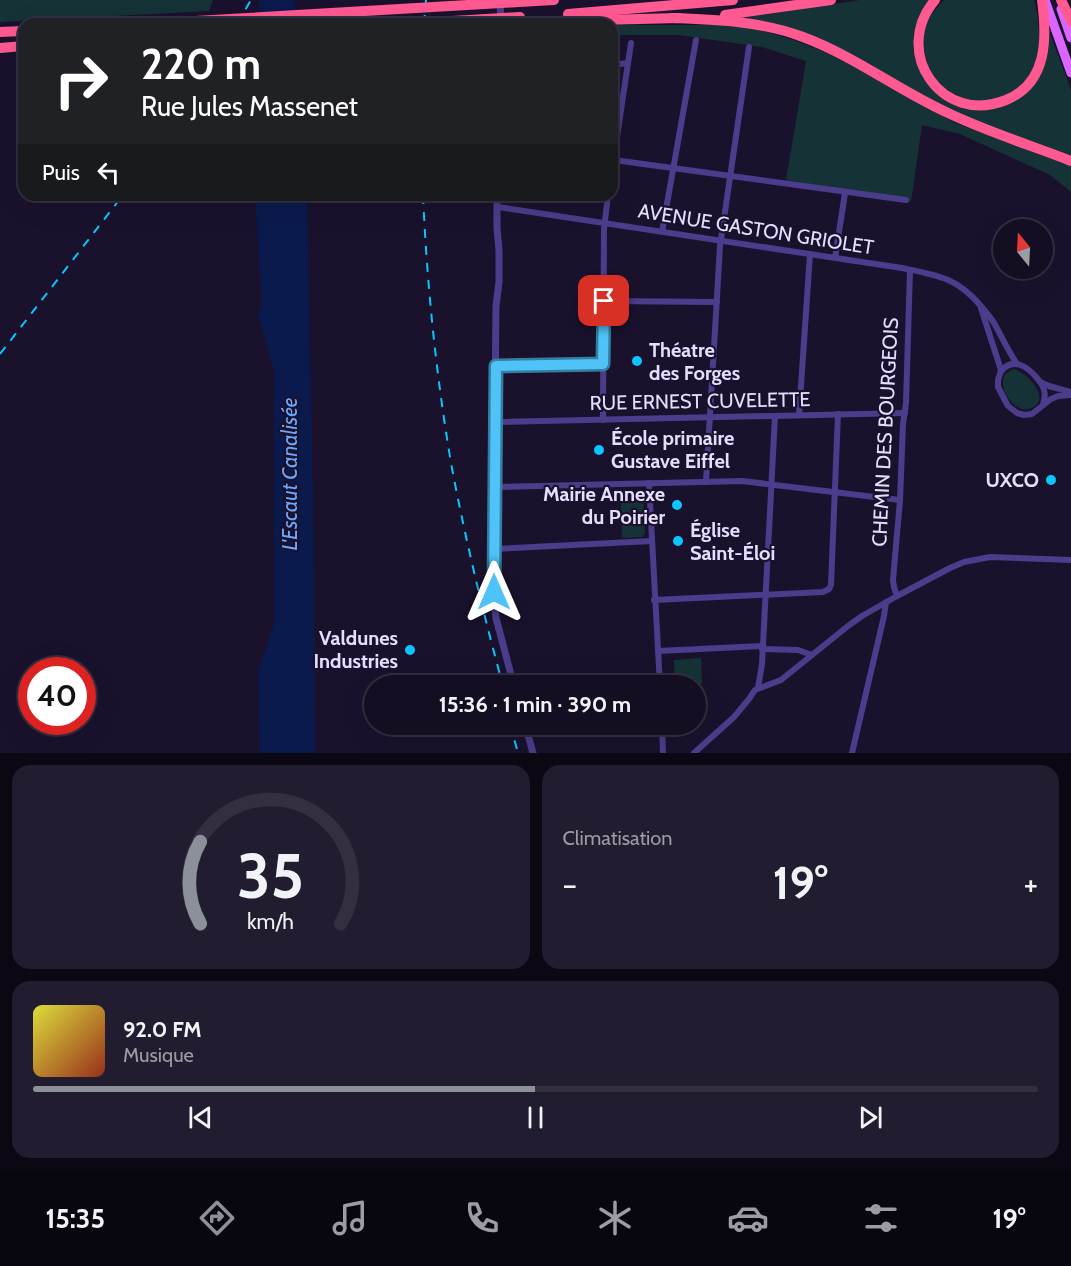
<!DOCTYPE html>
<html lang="fr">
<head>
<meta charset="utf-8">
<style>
  :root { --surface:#140e22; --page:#211c2f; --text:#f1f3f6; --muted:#9d9ca5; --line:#332e40; --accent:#8c9099 }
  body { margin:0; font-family:Cabin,sans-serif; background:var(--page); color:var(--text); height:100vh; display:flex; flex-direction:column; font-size:22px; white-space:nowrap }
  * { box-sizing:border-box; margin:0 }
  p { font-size:20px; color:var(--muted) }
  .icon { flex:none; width:33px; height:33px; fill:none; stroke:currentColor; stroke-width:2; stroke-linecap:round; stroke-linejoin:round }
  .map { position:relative; height:753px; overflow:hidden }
  .drawer { display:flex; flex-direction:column; gap:12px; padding:12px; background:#0b0813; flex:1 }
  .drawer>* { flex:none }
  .top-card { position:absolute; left:18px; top:18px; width:600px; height:183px; border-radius:18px; box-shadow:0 6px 24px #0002,0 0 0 2px var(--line); background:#202124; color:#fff; overflow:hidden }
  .needle { width:39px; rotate:342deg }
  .buttons { position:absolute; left:993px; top:219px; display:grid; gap:12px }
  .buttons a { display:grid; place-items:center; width:60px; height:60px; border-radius:50%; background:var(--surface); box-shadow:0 6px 24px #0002,0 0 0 2px var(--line); font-size:30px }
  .speed { position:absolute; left:18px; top:657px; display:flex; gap:12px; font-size:30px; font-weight:700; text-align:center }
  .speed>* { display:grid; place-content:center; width:78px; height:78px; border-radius:50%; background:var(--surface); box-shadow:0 6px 24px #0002,0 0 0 2px var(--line); line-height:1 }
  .speed .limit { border:9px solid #d22; background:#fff; color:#111 }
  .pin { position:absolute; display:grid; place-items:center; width:51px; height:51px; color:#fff; margin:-26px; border-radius:12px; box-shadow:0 3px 9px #0006 }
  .me { position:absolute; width:66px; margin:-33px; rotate:0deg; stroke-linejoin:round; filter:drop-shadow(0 0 4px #0008) }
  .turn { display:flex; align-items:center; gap:21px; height:126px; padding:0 24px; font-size:27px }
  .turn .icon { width:78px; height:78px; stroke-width:2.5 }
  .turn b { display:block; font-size:42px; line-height:51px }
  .then { display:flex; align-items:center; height:57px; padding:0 24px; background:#0003; gap:12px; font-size:22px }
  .big { font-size:45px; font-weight:700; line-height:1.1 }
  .drawer .card { flex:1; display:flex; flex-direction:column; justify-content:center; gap:9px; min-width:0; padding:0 21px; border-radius:18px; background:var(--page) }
  .drawer .dial { align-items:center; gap:0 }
  .dial svg { height:156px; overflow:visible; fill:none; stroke:var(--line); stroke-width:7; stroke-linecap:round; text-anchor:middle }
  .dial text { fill:var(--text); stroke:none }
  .song { display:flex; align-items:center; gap:18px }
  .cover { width:72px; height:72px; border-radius:9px; background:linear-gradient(135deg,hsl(60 70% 55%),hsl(10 70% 35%)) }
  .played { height:6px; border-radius:3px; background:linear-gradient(90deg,var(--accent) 50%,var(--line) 50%) }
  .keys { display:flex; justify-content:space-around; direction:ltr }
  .heat { display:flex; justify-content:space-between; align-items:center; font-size:33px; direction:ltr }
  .drawer .tiles { flex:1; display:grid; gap:12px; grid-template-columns:1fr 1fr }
  .card:last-child { grid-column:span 2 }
  .trip { position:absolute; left:364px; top:675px; width:342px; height:60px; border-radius:30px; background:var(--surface); box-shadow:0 6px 24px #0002,0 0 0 2px var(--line); font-weight:700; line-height:60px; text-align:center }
  .dock { display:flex; height:96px; justify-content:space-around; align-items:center; background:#08060e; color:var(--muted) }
  .dock .icon { width:42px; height:42px }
  .dock .current { color:var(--accent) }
  .dock b { font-size:27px; color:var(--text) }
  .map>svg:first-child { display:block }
</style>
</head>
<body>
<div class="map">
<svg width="1071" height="753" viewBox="0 0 1071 753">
  <rect width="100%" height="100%" fill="#1a122d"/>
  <g fill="#153337">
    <polygon points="0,0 213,0 209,11 0,22"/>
    <polygon points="860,0 930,0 920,15 921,70 963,107 1021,97 1049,31 1071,90 1071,159 975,123 886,77 748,19 748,17"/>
    <path d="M944,0H1034C1041,26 1044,67 1021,87C1016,90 1010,93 1005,95C999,97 993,100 987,101C959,103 931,85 926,57C925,52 922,45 922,39C924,23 933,11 944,0Z"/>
    <polygon points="612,25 722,25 756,29 794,40 829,54 877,79 953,122 1071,166 1071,192 1050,175 960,134 922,125 911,202 786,180 806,61 762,47 679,35 612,35"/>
    <path d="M1014,369C1028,373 1054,401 1029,409C1012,414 989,376 1014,369Z"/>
    <polygon points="621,494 643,494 645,533 642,537 622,538"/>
    <polygon points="701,658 702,684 675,685 674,660"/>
  </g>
  <g fill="#0b1a4c">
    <polygon points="259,0 295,0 298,24 260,24"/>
    <polygon points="255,195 307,195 313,491 315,753 260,753 258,673 274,624 274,370 258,315 262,302"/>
  </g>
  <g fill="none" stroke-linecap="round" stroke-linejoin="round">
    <g stroke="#4b3d8b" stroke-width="6">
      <polyline points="612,65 628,63"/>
      <polyline points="614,160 906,200"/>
      <polyline points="612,170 631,43"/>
      <path d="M498,207L902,268C936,275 956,277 980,305C985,311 990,316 994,323C1002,337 1008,351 1017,364"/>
      <polyline points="662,232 696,40"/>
      <polyline points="835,258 845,193"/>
      <polyline points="604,301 717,302"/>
      <polyline points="981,308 1000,367 1001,371 998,380 998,387 1008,406 1017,413 1024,415 1032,414 1051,399 1058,396 1071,395"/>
      <polyline points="496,366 603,364"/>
      <path d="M1001,371C1013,357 1027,366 1037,378C1040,382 1043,385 1044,390C1046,395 1044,400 1043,405"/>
      <polyline points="1040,382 1049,386 1071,392"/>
      <polyline points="799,415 810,254"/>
      <polyline points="603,420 604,229 608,195"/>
      <polyline points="495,422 905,413"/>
      <polyline points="706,482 720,246 749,47"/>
      <polyline points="649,483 660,686"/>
      <polyline points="495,487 742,481 900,500"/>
      <polyline points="494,549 652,541"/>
      <polyline points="897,596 894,587 893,580 900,500 903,424 906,403 910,270"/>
      <polyline points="654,600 823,592 829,589 831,585 838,414"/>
      <polyline points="762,649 798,650 812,655"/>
      <polyline points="658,651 762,646"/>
      <polyline points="758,688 762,664 775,416"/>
      <polyline points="662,724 663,753"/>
      <polyline points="694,753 734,717 749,699 755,690 781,680 848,626 862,616 897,596 950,568 964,562 990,557 1071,560"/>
      <polyline points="852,753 884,616 886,602"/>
    </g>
    <g stroke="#4b3d8b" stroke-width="7">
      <polyline points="500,0 501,24"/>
      <polyline points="497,195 497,228 499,251 499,282 496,306 493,592 496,618 514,686"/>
      <polyline points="525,724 533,753"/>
    </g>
    <g stroke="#da65ff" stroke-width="9">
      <polyline points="1045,0 1071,73"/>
      <polyline points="1061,9 1071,38"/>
    </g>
    <g stroke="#ff5992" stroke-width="10">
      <path d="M935,0C891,52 942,126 1006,100C1048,83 1047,38 1042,0"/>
      <polyline points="1061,0 1071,21"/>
      <polyline points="519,2 554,0"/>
      <polyline points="568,14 733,0"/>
      <polyline points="725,15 831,0"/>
      <path d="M673,18C717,20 761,21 803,37C854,56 898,90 948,113C988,132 1030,145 1071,161"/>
      <polyline points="520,22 679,18"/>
      <polyline points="148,24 161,23"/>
      <polyline points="0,32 24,31"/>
      <polyline points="0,48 24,46"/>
    </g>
    <g stroke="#0ac5fe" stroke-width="2" stroke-dasharray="9 8" stroke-linecap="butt">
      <polyline points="237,24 251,0"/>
      <polyline points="424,24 426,0"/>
      <path d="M423,195C427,285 436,374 451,463C465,538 483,612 503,686"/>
      <polyline points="0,354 123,195"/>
      <polyline points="510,724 518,753"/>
    </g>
    <g stroke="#ff5992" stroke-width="10">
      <polyline points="161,23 519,2"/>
      <polyline points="403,24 520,17"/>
    </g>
  </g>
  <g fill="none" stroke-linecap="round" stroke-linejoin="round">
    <defs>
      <polyline id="route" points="494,592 496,366 603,364 604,301"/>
    </defs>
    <use href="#route" stroke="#337fa1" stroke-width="15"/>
    <use href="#route" stroke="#4fc3f7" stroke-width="10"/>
  </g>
  <g fill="#0ac5fe" stroke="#1a122d" stroke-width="2">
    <circle cx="637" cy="361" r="6"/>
    <circle cx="599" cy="450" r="6"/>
    <circle cx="1051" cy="480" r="6"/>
    <circle cx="677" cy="505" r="6"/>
    <circle cx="678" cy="541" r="6"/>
    <circle cx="410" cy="650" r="6"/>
  </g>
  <g text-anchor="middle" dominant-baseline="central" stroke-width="4.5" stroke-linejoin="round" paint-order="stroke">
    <g font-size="20" fill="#e6ddff" stroke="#1a122d">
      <text transform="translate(756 229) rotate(9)">AVENUE GASTON GRIOLET</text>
      <text transform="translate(700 401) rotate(-1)">RUE ERNEST CUVELETTE</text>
      <text transform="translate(885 432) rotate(-87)">CHEMIN DES BOURGEOIS</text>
    </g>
    <g font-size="20" font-weight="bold" fill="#e6ddff" stroke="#1a122d" text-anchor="start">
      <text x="649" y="350">Théatre<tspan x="649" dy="23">des Forges</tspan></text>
      <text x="611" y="438">École primaire<tspan x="611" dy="23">Gustave Eiffel</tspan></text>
      <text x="1039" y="480" text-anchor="end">UXCO</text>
      <text x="665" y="494" text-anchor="end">Mairie Annexe<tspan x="665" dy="23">du Poirier</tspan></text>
      <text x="690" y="530">Église<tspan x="690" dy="23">Saint-Éloi</tspan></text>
      <text x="398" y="638" text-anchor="end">Valdunes<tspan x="398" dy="23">Industries</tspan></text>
    </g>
    <g font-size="21" font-style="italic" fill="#6ca7ff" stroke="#1a122d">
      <text transform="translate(289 474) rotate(-90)">L'Escaut Canalisée</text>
    </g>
  </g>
</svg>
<div class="buttons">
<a><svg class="needle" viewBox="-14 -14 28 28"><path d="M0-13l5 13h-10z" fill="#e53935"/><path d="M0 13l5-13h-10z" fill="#9d9ca5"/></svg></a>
</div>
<div class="speed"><div class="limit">40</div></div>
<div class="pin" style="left:604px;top:301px;background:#d93025"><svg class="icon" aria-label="arrive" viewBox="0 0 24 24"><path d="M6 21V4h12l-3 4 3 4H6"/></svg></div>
<svg class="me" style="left:494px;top:592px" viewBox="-20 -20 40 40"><path d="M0-17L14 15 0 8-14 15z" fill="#4fc3f7" stroke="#fff" stroke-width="4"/></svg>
<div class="trip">15:36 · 1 min · 390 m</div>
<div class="top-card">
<div class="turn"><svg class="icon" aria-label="right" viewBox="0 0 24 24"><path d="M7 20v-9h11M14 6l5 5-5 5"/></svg><div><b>220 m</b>Rue Jules Massenet</div></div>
<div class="then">Puis<svg class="icon" aria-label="left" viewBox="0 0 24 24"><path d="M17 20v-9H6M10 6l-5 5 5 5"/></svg></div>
</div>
</div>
<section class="drawer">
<div class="tiles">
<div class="card dial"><svg viewBox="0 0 100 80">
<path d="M14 69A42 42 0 1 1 86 69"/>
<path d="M14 69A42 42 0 0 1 14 27" stroke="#8c9099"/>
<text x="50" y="56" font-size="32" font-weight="700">35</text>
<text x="50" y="72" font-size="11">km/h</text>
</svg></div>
<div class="card"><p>Climatisation</p>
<div class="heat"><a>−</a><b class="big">19°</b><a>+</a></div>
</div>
<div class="card">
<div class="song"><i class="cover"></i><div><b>92.0 FM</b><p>Musique</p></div></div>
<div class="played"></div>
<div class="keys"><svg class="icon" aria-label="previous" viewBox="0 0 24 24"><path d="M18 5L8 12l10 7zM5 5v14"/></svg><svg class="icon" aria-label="pause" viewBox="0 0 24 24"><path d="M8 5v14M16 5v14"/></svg><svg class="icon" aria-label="next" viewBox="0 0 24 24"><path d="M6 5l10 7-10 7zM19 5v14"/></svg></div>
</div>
</div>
</section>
<nav class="dock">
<b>15:35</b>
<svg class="icon current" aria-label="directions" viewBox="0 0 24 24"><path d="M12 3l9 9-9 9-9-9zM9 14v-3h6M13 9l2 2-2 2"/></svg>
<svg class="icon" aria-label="music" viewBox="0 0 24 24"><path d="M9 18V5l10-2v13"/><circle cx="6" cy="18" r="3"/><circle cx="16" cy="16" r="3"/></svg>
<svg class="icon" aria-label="phone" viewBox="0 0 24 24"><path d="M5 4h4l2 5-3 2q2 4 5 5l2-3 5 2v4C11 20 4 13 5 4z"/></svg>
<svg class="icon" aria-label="climate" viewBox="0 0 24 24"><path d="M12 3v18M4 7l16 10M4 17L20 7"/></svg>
<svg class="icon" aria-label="car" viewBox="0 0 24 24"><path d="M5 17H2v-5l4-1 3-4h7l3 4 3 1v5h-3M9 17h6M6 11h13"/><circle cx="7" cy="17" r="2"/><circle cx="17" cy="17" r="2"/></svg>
<svg class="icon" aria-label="filters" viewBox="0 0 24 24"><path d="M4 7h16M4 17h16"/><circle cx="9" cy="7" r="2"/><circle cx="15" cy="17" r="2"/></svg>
<b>19°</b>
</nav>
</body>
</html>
